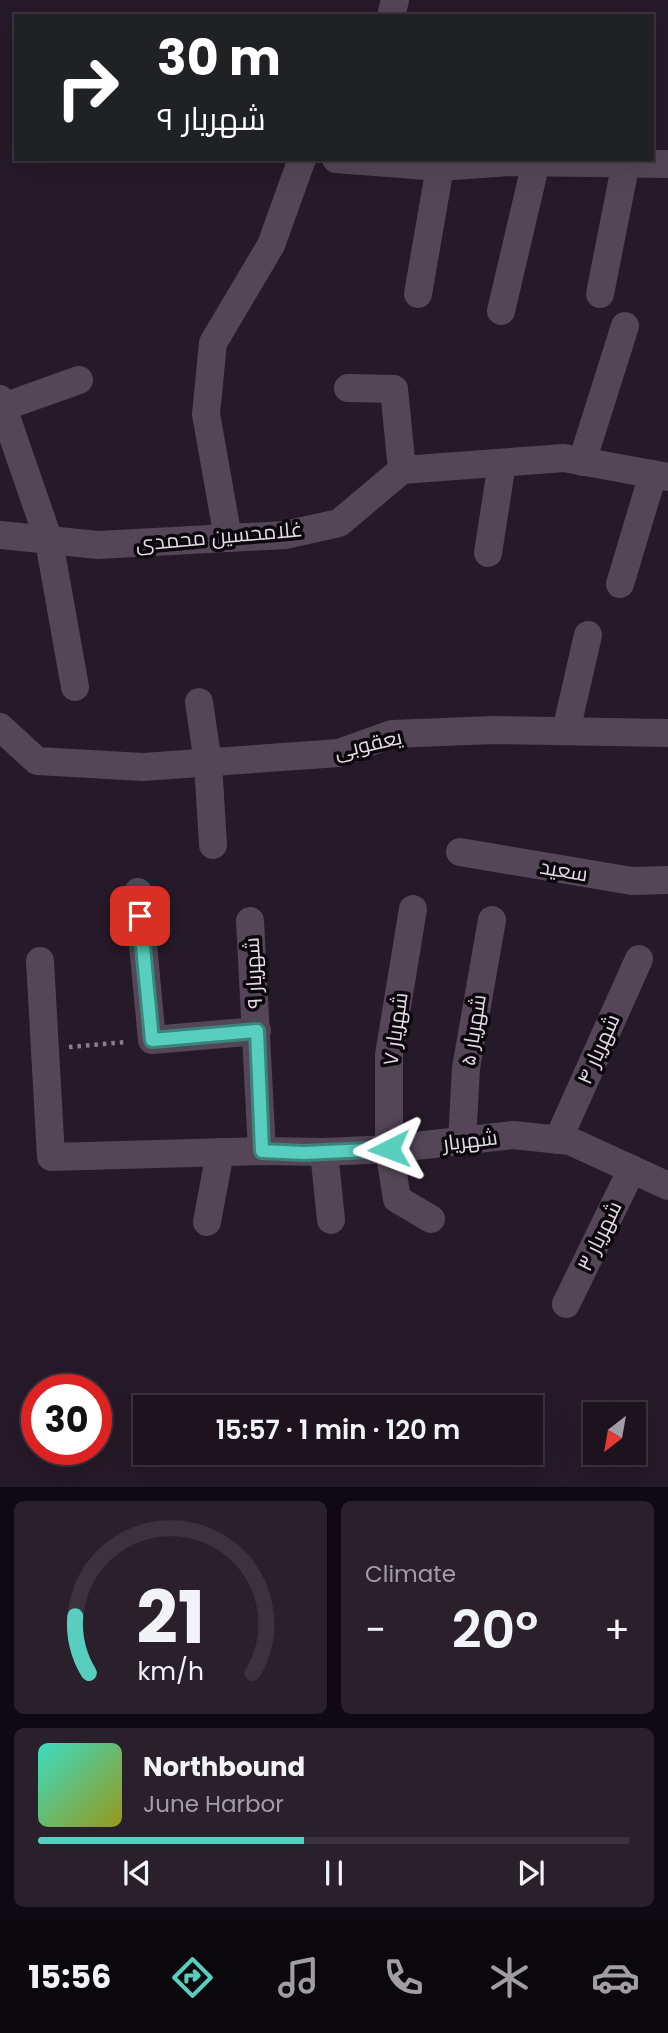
<!DOCTYPE html>
<html lang="en">
<head>
<meta charset="utf-8">
<style>
  :root { --surface:#1c131f; --page:#29202c; --text:#f1f3f6; --muted:#a09ea4; --line:#3a323d; --accent:#58cebf }
  body { margin:0; font-family:Poppins,Cairo,sans-serif; background:var(--page); color:var(--text); height:100vh; display:flex; flex-direction:column; font-size:26px; white-space:nowrap }
  * { box-sizing:border-box; margin:0 }
  p { font-size:23px; color:var(--muted) }
  .icon { flex:none; width:38px; height:38px; fill:none; stroke:currentColor; stroke-width:2; stroke-linecap:round; stroke-linejoin:round }
  .map { position:relative; height:1487px; overflow:hidden }
  .side { display:flex; flex-direction:column; gap:14px; padding:14px; background:#0f0a11; flex:1 }
  .side>* { flex:none }
  .banner { position:absolute; left:14px; top:14px; width:640px; height:147px; border-radius:0px; box-shadow:0 7px 28px #0002,0 0 0 2px var(--line); background:#202124; color:#fff; overflow:hidden }
  .needle { width:46px; rotate:211deg }
  .fabs { position:absolute; left:583px; top:1402px; display:grid; gap:14px }
  .fabs a { display:grid; place-items:center; width:63px; height:63px; border-radius:0px; background:var(--surface); box-shadow:0 7px 28px #0002,0 0 0 2px var(--line); font-size:35px }
  .speed { position:absolute; left:21px; top:1374px; display:flex; gap:14px; font-size:35px; font-weight:700; text-align:center }
  .speed>* { display:grid; place-content:center; width:91px; height:91px; border-radius:50%; background:var(--surface); box-shadow:0 7px 28px #0002,0 0 0 2px var(--line); line-height:1 }
  .speed .limit { border:10px solid #d22; background:#fff; color:#111 }
  .pin { position:absolute; display:grid; place-items:center; width:60px; height:60px; color:#fff; margin:-30px; border-radius:14px; box-shadow:0 4px 10px #0006 }
  .me { position:absolute; width:77px; margin:-38px; rotate:267deg; stroke-linejoin:round; filter:drop-shadow(0 0 5px #0008) }
  .turn { display:flex; align-items:center; gap:24px; height:147px; padding:0 28px; font-size:32px }
  .turn .icon { width:91px; height:91px; stroke-width:2.5 }
  .turn b { display:block; font-size:49px; line-height:60px }
  .big { font-size:52px; font-weight:600; line-height:1.1 }
  .side .tile { flex:1; display:flex; flex-direction:column; justify-content:center; gap:10px; min-width:0; padding:0 24px; border-radius:10px; background:var(--page) }
  .side .dial { align-items:center; gap:0 }
  .dial svg { height:182px; overflow:visible; fill:none; stroke:var(--line); stroke-width:7; stroke-linecap:round; text-anchor:middle }
  .dial text { fill:var(--text); stroke:none }
  .song { display:flex; align-items:center; gap:21px }
  .cover { width:84px; height:84px; border-radius:10px; background:linear-gradient(135deg,hsl(170 70% 55%),hsl(60 70% 35%)) }
  .played { height:7px; border-radius:4px; background:linear-gradient(90deg,var(--accent) 45%,var(--line) 45%) }
  .keys { display:flex; justify-content:space-around; direction:ltr }
  .heat { display:flex; justify-content:space-between; align-items:center; font-size:38px; direction:ltr }
  .side .tiles { flex:1; display:grid; gap:14px; grid-template-columns:1fr 1fr }
  .tile:last-child { grid-column:span 2 }
  .trip { position:absolute; left:133px; top:1395px; width:410px; height:70px; border-radius:0px; background:var(--surface); box-shadow:0 7px 28px #0002,0 0 0 2px var(--line); font-weight:600; line-height:70px; text-align:center }
  .tabs { display:flex; height:112px; justify-content:space-around; align-items:center; background:#0b080c; color:var(--muted) }
  .tabs .icon { width:49px; height:49px }
  .tabs .on { color:var(--accent) }
  .tabs b { font-size:32px; color:var(--text) }
  .map>svg:first-child { display:block }
</style>
</head>
<body>
<div class="map">
<svg width="668" height="1487" viewBox="0 0 668 1487">
  <rect width="100%" height="100%" fill="#261929"/>
  <g fill="none" stroke-linecap="round" stroke-linejoin="round">
    <polyline stroke="#897e8b" stroke-width="4.5" stroke-dasharray="3.5 5" stroke-linecap="butt" points="69,1047 127,1042"/>
    <g stroke="#544557" stroke-width="28">
      <polyline points="391,16 395,0"/>
      <polyline points="336,159 440,167 510,162 668,164"/>
      <polyline points="418,294 440,167"/>
      <polyline points="600,294 626,162"/>
      <polyline points="501,311 536,162"/>
      <polyline points="348,388 394,389 402,470"/>
      <polyline points="0,399 49,541 75,687"/>
      <polyline points="3,407 79,380"/>
      <polyline points="582,462 625,326"/>
      <polyline points="0,535 98,545 285,535 339,523 402,470 564,458 668,477"/>
      <polyline points="228,538 206,414 213,343 271,245 302,159"/>
      <polyline points="488,553 502,463"/>
      <polyline points="620,584 653,474"/>
      <polyline points="199,702 208,763 213,845"/>
      <polyline points="0,727 37,761 143,767 339,753 392,734 494,730 668,733"/>
      <polyline points="566,731 588,635"/>
      <polyline points="460,852 632,881 668,880"/>
      <polyline points="138,892 152,1040 257,1031"/>
      <polyline points="413,909 389,1055 389,1149 397,1199 431,1219"/>
      <polyline points="250,921 262,1151"/>
      <polyline points="40,961 51,1157 262,1151 324,1152 389,1149 513,1135 570,1141 668,1186"/>
      <polyline points="558,1140 639,959"/>
      <polyline points="462,1141 466,1068 492,920"/>
      <polyline points="324,1152 331,1220"/>
      <polyline points="207,1222 220,1152"/>
      <polyline points="566,1304 632,1169"/>
    </g>
  </g>
  <g fill="none" stroke-linecap="round" stroke-linejoin="round">
    <defs>
      <polyline id="route" points="140,916 152,1040 257,1031 262,1151 304,1153 389,1149"/>
    </defs>
    <use href="#route" stroke="#39867c" stroke-width="18"/>
    <use href="#route" stroke="#58cebf" stroke-width="12"/>
  </g>
  <g text-anchor="middle" dominant-baseline="central" stroke-width="7" stroke-linejoin="round" paint-order="stroke">
    <g font-size="21" fill="#e4dbe6" stroke="#0c070d">
      <text transform="translate(219 536) rotate(-5)">غلامحسین محمدی</text>
      <text transform="translate(368 744) rotate(-13)">یعقوبی</text>
      <text transform="translate(564 870) rotate(10)">سعید</text>
      <text transform="translate(253 973) rotate(-93)">شهریار ۹</text>
      <text transform="translate(395 1029) rotate(-82)">شهریار ۷</text>
      <text transform="translate(473 1030) rotate(-81)">شهریار ۵</text>
      <text transform="translate(598 1049) rotate(-66)">شهریار ۴</text>
      <text transform="translate(470 1140) rotate(-7)">شهریار</text>
      <text transform="translate(599 1236) rotate(-64)">شهریار ۳</text>
    </g>
  </g>
</svg>
<div class="fabs">
<a><svg class="needle" viewBox="-14 -14 28 28"><path d="M0-13l5 13h-10z" fill="#e53935"/><path d="M0 13l5-13h-10z" fill="#a09ea4"/></svg></a>
</div>
<div class="speed"><div class="limit">30</div></div>
<div class="pin" style="left:140px;top:916px;background:#d93025"><svg class="icon" aria-label="arrive" viewBox="0 0 24 24"><path d="M6 21V4h12l-3 4 3 4H6"/></svg></div>
<svg class="me" style="left:389px;top:1149px" viewBox="-20 -20 40 40"><path d="M0-17L14 15 0 8-14 15z" fill="#58cebf" stroke="#fff" stroke-width="4"/></svg>
<div class="trip">15:57 · 1 min · 120 m</div>
<div class="banner">
<div class="turn"><svg class="icon" aria-label="right" viewBox="0 0 24 24"><path d="M7 20v-9h11M14 6l5 5-5 5"/></svg><div><b>30 m</b>شهریار ۹</div></div>
</div>
</div>
<section class="side">
<div class="tiles">
<div class="tile dial"><svg viewBox="0 0 100 80">
<path d="M14 69A42 42 0 1 1 86 69"/>
<path d="M14 69A42 42 0 0 1 8 44" stroke="#58cebf"/>
<text x="50" y="56" font-size="32" font-weight="700">21</text>
<text x="50" y="72" font-size="11">km/h</text>
</svg></div>
<div class="tile"><p>Climate</p>
<div class="heat"><a>−</a><b class="big">20°</b><a>+</a></div>
</div>
<div class="tile">
<div class="song"><i class="cover"></i><div><b>Northbound</b><p>June Harbor</p></div></div>
<div class="played"></div>
<div class="keys"><svg class="icon" aria-label="previous" viewBox="0 0 24 24"><path d="M18 5L8 12l10 7zM5 5v14"/></svg><svg class="icon" aria-label="pause" viewBox="0 0 24 24"><path d="M8 5v14M16 5v14"/></svg><svg class="icon" aria-label="next" viewBox="0 0 24 24"><path d="M6 5l10 7-10 7zM19 5v14"/></svg></div>
</div>
</div>
</section>
<nav class="tabs">
<b>15:56</b>
<svg class="icon on" aria-label="directions" viewBox="0 0 24 24"><path d="M12 3l9 9-9 9-9-9zM9 14v-3h6M13 9l2 2-2 2"/></svg>
<svg class="icon" aria-label="music" viewBox="0 0 24 24"><path d="M9 18V5l10-2v13"/><circle cx="6" cy="18" r="3"/><circle cx="16" cy="16" r="3"/></svg>
<svg class="icon" aria-label="phone" viewBox="0 0 24 24"><path d="M5 4h4l2 5-3 2q2 4 5 5l2-3 5 2v4C11 20 4 13 5 4z"/></svg>
<svg class="icon" aria-label="climate" viewBox="0 0 24 24"><path d="M12 3v18M4 7l16 10M4 17L20 7"/></svg>
<svg class="icon" aria-label="car" viewBox="0 0 24 24"><path d="M5 17H2v-5l4-1 3-4h7l3 4 3 1v5h-3M9 17h6M6 11h13"/><circle cx="7" cy="17" r="2"/><circle cx="17" cy="17" r="2"/></svg>
</nav>
</body>
</html>
